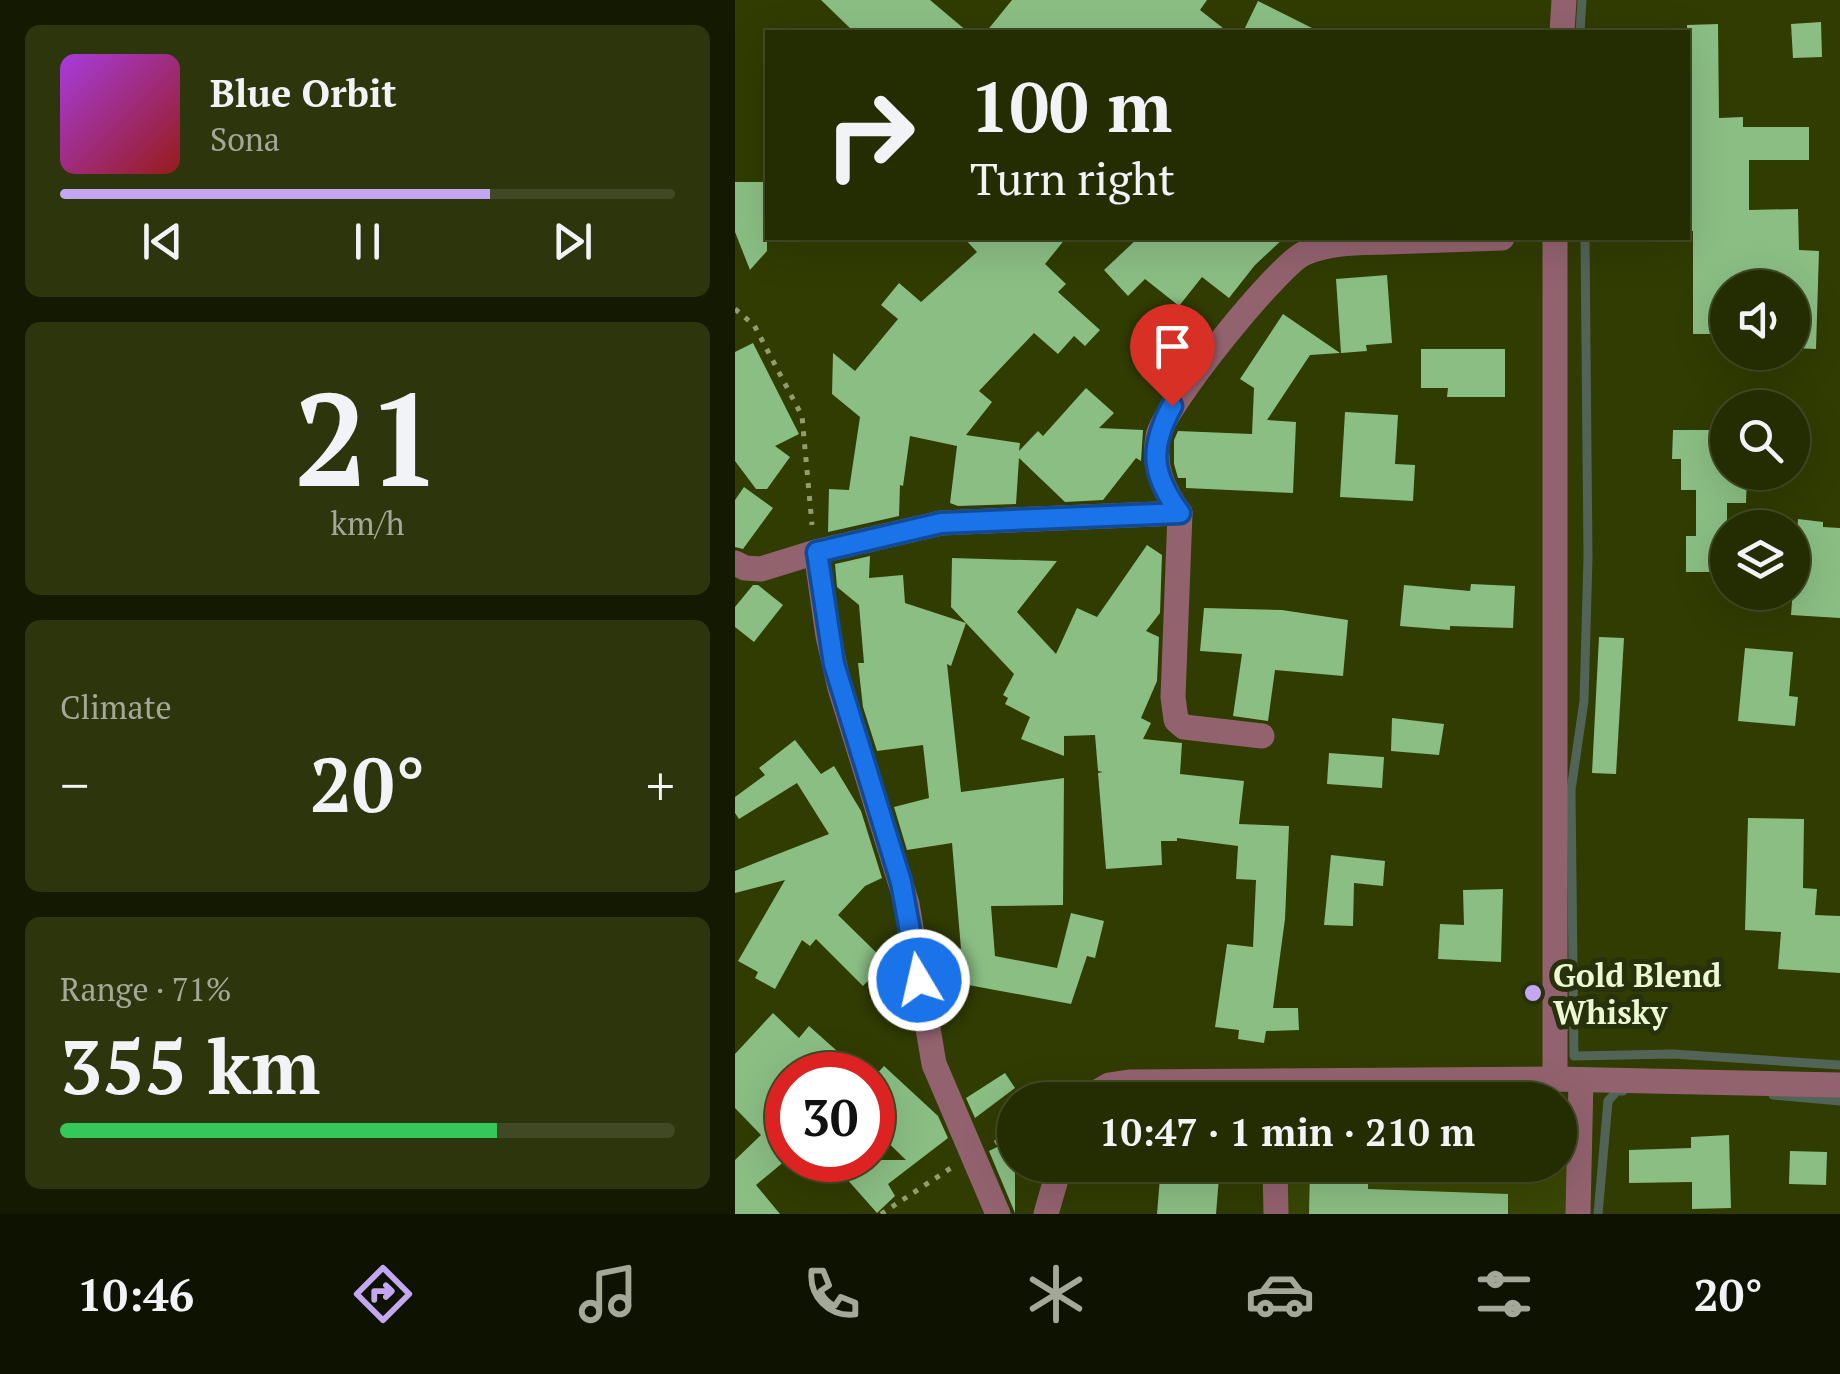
<!DOCTYPE html>
<html lang="en">
<head>
<meta charset="utf-8">
<style>
  :root { --surface:#242d02; --page:#2c350c; --text:#f1f3f6; --muted:#a3a899; --line:#414924; --accent:#c4a7f1 }
  body { margin:0; font-family:"PT Serif",serif; background:var(--page); color:var(--text); height:100vh; display:flex; flex-direction:column; font-size:38px; white-space:nowrap }
  * { box-sizing:border-box; margin:0 }
  p { font-size:32px; color:var(--muted) }
  .icon { flex:none; width:55px; height:55px; fill:none; stroke:currentColor; stroke-width:2; stroke-linecap:round; stroke-linejoin:round }
  .map { position:relative; flex:1; overflow:hidden }
  .sheet { display:flex; flex-direction:column; gap:25px; padding:25px; background:#141901; width:735px }
  .sheet>* { flex:none }
  .banner { position:absolute; left:30px; top:30px; width:925px; height:210px; border-radius:0px; box-shadow:0 10px 40px #0002,0 0 0 2px var(--line); background:#242d02; color:var(--text); overflow:hidden }
  .controls { position:absolute; left:975px; top:270px; display:grid; gap:20px }
  .controls a { display:grid; place-items:center; width:100px; height:100px; border-radius:50%; background:var(--surface); box-shadow:0 10px 40px #0002,0 0 0 2px var(--line); font-size:50px }
  .speed { position:absolute; left:30px; top:1052px; display:flex; gap:20px; font-size:50px; font-weight:700; text-align:center }
  .speed>* { display:grid; place-content:center; width:130px; height:130px; border-radius:50%; background:var(--surface); box-shadow:0 10px 40px #0002,0 0 0 2px var(--line); line-height:1 }
  .speed .limit { border:15px solid #d22; background:#fff; color:#111 }
  .pin { position:absolute; display:grid; place-items:center; width:85px; height:85px; color:#fff; margin:-102px -42px; border-radius:50% 50% 50% 0; rotate:-45deg; box-shadow:0 0 10px #0007 }
  .pin .icon { rotate:45deg }
  .me { position:absolute; width:110px; margin:-55px; rotate:351deg; stroke-linejoin:round; filter:drop-shadow(0 0 8px #0008) }
  .turn { display:flex; align-items:center; gap:35px; height:210px; padding:0 40px; font-size:45px }
  .turn .icon { width:130px; height:130px; stroke-width:2.5 }
  .turn b { display:block; font-size:70px; line-height:85px }
  .big { font-size:75px; font-weight:800; line-height:1.1 }
  .sheet .tile { flex:1; display:flex; flex-direction:column; justify-content:center; gap:15px; min-width:0; padding:0 35px; border-radius:15px; background:var(--page) }
  .sheet .dial { align-items:center; gap:0 }
  .dial b { font-size:130px; line-height:1 }
  .song { display:flex; align-items:center; gap:30px }
  .cover { width:120px; height:120px; border-radius:15px; background:linear-gradient(135deg,hsl(280 70% 55%),hsl(0 70% 35%)) }
  .played { height:10px; border-radius:5px; background:linear-gradient(90deg,var(--accent) 70%,var(--line) 70%) }
  .keys { display:flex; justify-content:space-around; direction:ltr }
  .heat { display:flex; justify-content:space-between; align-items:center; font-size:55px; direction:ltr }
  .charge { height:15px; border-radius:8px; background:linear-gradient(90deg,#34c759 71%,var(--line) 0) }
  .trip { position:absolute; left:262px; top:1082px; width:580px; height:100px; border-radius:50px; background:var(--surface); box-shadow:0 10px 40px #0002,0 0 0 2px var(--line); font-weight:800; line-height:100px; text-align:center }
  .menu { display:flex; height:160px; justify-content:space-around; align-items:center; background:#0e1201; color:var(--muted) }
  .menu .icon { width:70px; height:70px }
  .menu .current { color:var(--accent) }
  .menu b { font-size:45px; color:var(--text) }
  main { display:flex; flex:1; min-height:0 }
  .map>svg:first-child { display:block }
</style>
</head>
<body>
<main>
<section class="sheet">
<div class="tile">
<div class="song"><i class="cover"></i><div><b>Blue Orbit</b><p>Sona</p></div></div>
<div class="played"></div>
<div class="keys"><svg class="icon" aria-label="previous" viewBox="0 0 24 24"><path d="M18 5L8 12l10 7zM5 5v14"/></svg><svg class="icon" aria-label="pause" viewBox="0 0 24 24"><path d="M8 5v14M16 5v14"/></svg><svg class="icon" aria-label="next" viewBox="0 0 24 24"><path d="M6 5l10 7-10 7zM19 5v14"/></svg></div>
</div>
<div class="tile dial"><b>21</b><p>km/h</p></div>
<div class="tile"><p>Climate</p>
<div class="heat"><a>−</a><b class="big">20°</b><a>+</a></div>
</div>
<div class="tile"><p>Range · 71%</p><b class="big">355 km</b><div class="charge"></div></div>
</section>
<div class="map">
<svg width="1105" height="1214" viewBox="0 0 1105 1214">
  <rect width="100%" height="100%" fill="#303c02"/>
  <polygon fill="#394704" points="825,1114 841,1114 838,1214 545,1214 547,1165 825,1165"/>
  <g fill="none" stroke-linecap="round" stroke-linejoin="round">
    <g stroke="#516457" stroke-width="9">
      <polyline points="845,32 847,0"/>
      <polyline points="850,238 853,558 849,701 836,790 839,1056 938,1054 1105,1065"/>
      <polyline points="1038,1095 1105,1101"/>
      <polyline points="863,1214 873,1101 882,1091 888,1091"/>
    </g>
  </g>
  <g fill="#8abe83">
    <polygon points="86,0 195,0 233,32 119,32"/>
    <polygon points="277,0 472,0 465,10 493,32 251,32"/>
    <polygon points="523,1 585,32 508,32"/>
    <polygon points="1086,22 1087,57 1058,58 1056,24"/>
    <polygon points="983,24 984,118 1008,117 1008,127 1074,127 1074,160 1014,160 1014,210 1063,209 1064,250 1084,251 1081,349 1058,348 1058,288 992,288 992,334 958,334 958,231 952,231 952,25"/>
    <polygon points="0,182 32,182 32,251 15,270 0,232"/>
    <polygon points="229,238 331,238 310,264 331,284 323,292 365,330 350,346 339,336 323,354 299,333 244,391 257,402 231,435 285,443 284,451 303,431 308,436 351,388 379,413 364,428 408,430 406,461 401,458 368,500 330,502 284,458 281,504 223,506 215,503 222,446 175,436 168,486 165,485 164,516 93,532 94,489 114,490 125,417 97,394 98,353 120,371 163,319 146,305 164,283 186,302 242,252"/>
    <polygon points="403,238 549,238 520,265 494,298 467,277 444,306 410,279 393,296 369,270"/>
    <polygon points="652,275 657,343 631,345 632,351 606,353 601,279"/>
    <polygon points="548,314 605,353 575,355 532,420 561,422 558,493 451,488 451,478 443,478 439,464 439,440 443,431 517,434 519,388 505,379"/>
    <polygon points="18,343 64,434 40,446 55,457 32,489 21,489 0,461 0,352"/>
    <polygon points="686,349 770,349 770,397 712,397 713,388 686,388"/>
    <polygon points="610,412 663,415 660,464 680,465 678,501 605,497"/>
    <polygon points="938,430 992,430 992,472 1012,472 1011,503 992,503 992,572 951,572 951,536 961,536 961,490 946,490 946,459 937,459"/>
    <polygon points="9,487 38,508 8,549 0,547 0,500"/>
    <polygon points="1063,519 1088,522 1088,527 1105,528 1105,618 1056,615"/>
    <polygon points="412,545 427,555 425,613 411,631 424,637 422,681 406,718 416,723 408,739 447,743 445,774 509,781 504,824 554,826 550,919 538,1008 563,1008 564,1030 531,1031 529,1043 503,1039 504,1030 480,1027 492,944 518,947 521,880 501,879 503,846 442,838 442,841 426,841 427,865 371,869 363,773 368,772 363,771 360,735 329,736 329,756 286,739 295,717 270,704 273,698 268,695 279,674 216,607 217,558 322,561 282,612 321,654 342,608 362,617"/>
    <polygon points="135,556 134,578 168,575 170,603 231,623 216,666 212,664 226,792 329,778 328,905 256,906 260,956 322,968 336,913 369,921 360,958 352,956 336,1004 201,979 206,946 226,949 217,843 172,850 159,807 194,798 188,745 142,751 128,707 123,663 129,663 124,605 102,587 100,564"/>
    <polygon points="736,584 780,586 778,628 715,626 715,630 665,626 669,585 735,591"/>
    <polygon points="18,585 23,585 48,605 19,642 0,627 0,607"/>
    <polygon points="469,608 547,610 613,620 608,676 540,670 533,721 498,716 507,654 465,651"/>
    <polygon points="864,637 889,638 881,774 857,773"/>
    <polygon points="1010,648 1058,652 1054,696 1063,697 1060,726 1003,721"/>
    <polygon points="657,718 709,724 704,755 656,751"/>
    <polygon points="60,740 86,774 99,766 126,811 147,878 130,886 103,915 151,962 128,986 81,939 75,946 67,940 40,989 20,978 23,972 3,961 50,880 0,893 0,871 94,834 62,783 4,819 0,813 0,797 30,775 24,768"/>
    <polygon points="594,753 649,757 647,788 592,784"/>
    <polygon points="1013,818 1069,819 1068,888 1082,889 1080,915 1105,916 1105,973 1043,969 1046,932 1010,930"/>
    <polygon points="596,855 650,861 648,886 619,883 618,926 589,925"/>
    <polygon points="768,889 766,962 703,959 705,924 729,925 728,890"/>
    <polygon points="38,1013 64,1038 74,1026 129,1075 52,1075 52,1162 51,1160 21,1185 45,1214 0,1214 0,1160 26,1135 0,1108 0,1054"/>
    <polygon points="149,1066 203,1116 213,1138 153,1184 160,1196 142,1213 95,1160 171,1160 138,1128 138,1078"/>
    <polygon points="270,1073 280,1088 240,1118 231,1098"/>
    <polygon points="994,1135 996,1208 957,1209 957,1182 894,1183 894,1150 956,1148 956,1137"/>
    <polygon points="280,1138 280,1213 254,1151"/>
    <polygon points="1055,1151 1092,1152 1091,1185 1054,1184"/>
    <polygon points="426,1165 485,1165 481,1214 422,1214"/>
    <polygon points="575,1170 633,1171 633,1189 773,1194 773,1214 574,1214"/>
  </g>
  <g fill="none" stroke-linecap="round" stroke-linejoin="round">
    <g stroke="#919d6e" stroke-width="5" stroke-dasharray="5 8" stroke-linecap="butt">
      <polyline points="0,309 19,325 67,416 77,525"/>
      <polyline points="260,1143 280,1133"/>
      <polyline points="146,1214 216,1168"/>
    </g>
    <g stroke="#93626f" stroke-width="25">
      <polyline points="827,32 829,0"/>
      <polyline points="81,552 93,636 105,688 172,904 199,1064 263,1214"/>
      <polyline points="0,563 10,568 26,569 81,552 206,523 445,513"/>
      <path d="M527,736L449,727L441,720L438,697L445,513C427,488 418,467 423,436C428,408 544,263 570,253C596,242 624,243 652,242C691,241 729,239 767,238"/>
      <polyline points="820,1079 820,238"/>
      <polyline points="348,1100 374,1085 394,1082 820,1079 1105,1085"/>
      <polyline points="540,1165 541,1214"/>
      <polyline points="311,1214 325,1165"/>
      <polyline points="843,1214 846,1080"/>
    </g>
  </g>
  <g fill="none" stroke-linecap="round" stroke-linejoin="round">
    <defs>
      <path id="route" d="M184,980L166,882L99,664L82,552L206,523L445,513C416,474 414,448 437,406"/>
    </defs>
    <use href="#route" stroke="#114b97" stroke-width="25"/>
    <use href="#route" stroke="#1a73e8" stroke-width="18"/>
  </g>
  <circle fill="#c4a7f1" stroke="#27310b" stroke-width="4" cx="798" cy="993" r="10"/>
  <g text-anchor="middle" dominant-baseline="central" stroke-width="10" stroke-linejoin="round" paint-order="stroke">
    <g font-size="32" font-weight="bold" fill="#edf9d4" stroke="#27310b" text-anchor="start">
      <text x="818" y="975">Gold Blend<tspan x="818" dy="37">Whisky</tspan></text>
    </g>
  </g>
</svg>
<div class="controls">
<a><svg class="icon" aria-label="sound" viewBox="0 0 24 24"><path d="M4 9h4l5-4v14l-5-4H4zM17 9q2 3 0 6"/></svg></a>
<a><svg class="icon" aria-label="search" viewBox="0 0 24 24"><circle cx="10" cy="10" r="6"/><path d="M15 15l6 6"/></svg></a>
<a><svg class="icon" aria-label="layers" viewBox="0 0 24 24"><path d="M12 4l9 5-9 5-9-5zM3 14l9 5 9-5"/></svg></a>
</div>
<div class="speed"><div class="limit">30</div></div>
<div class="pin" style="left:437px;top:406px;background:#d93025"><svg class="icon" aria-label="arrive" viewBox="0 0 24 24"><path d="M6 21V4h12l-3 4 3 4H6"/></svg></div>
<svg class="me" style="left:184px;top:980px" viewBox="-20 -20 40 40"><circle r="17" fill="#1a73e8" stroke="#fff" stroke-width="3"/><path d="M0-11L8 9 0 5-8 9z" fill="#fff"/></svg>
<div class="trip">10:47 · 1 min · 210 m</div>
<div class="banner">
<div class="turn"><svg class="icon" aria-label="right" viewBox="0 0 24 24"><path d="M7 20v-9h11M14 6l5 5-5 5"/></svg><div><b>100 m</b>Turn right</div></div>
</div>
</div>
</main>
<nav class="menu">
<b>10:46</b>
<svg class="icon current" aria-label="directions" viewBox="0 0 24 24"><path d="M12 3l9 9-9 9-9-9zM9 14v-3h6M13 9l2 2-2 2"/></svg>
<svg class="icon" aria-label="music" viewBox="0 0 24 24"><path d="M9 18V5l10-2v13"/><circle cx="6" cy="18" r="3"/><circle cx="16" cy="16" r="3"/></svg>
<svg class="icon" aria-label="phone" viewBox="0 0 24 24"><path d="M5 4h4l2 5-3 2q2 4 5 5l2-3 5 2v4C11 20 4 13 5 4z"/></svg>
<svg class="icon" aria-label="climate" viewBox="0 0 24 24"><path d="M12 3v18M4 7l16 10M4 17L20 7"/></svg>
<svg class="icon" aria-label="car" viewBox="0 0 24 24"><path d="M5 17H2v-5l4-1 3-4h7l3 4 3 1v5h-3M9 17h6M6 11h13"/><circle cx="7" cy="17" r="2"/><circle cx="17" cy="17" r="2"/></svg>
<svg class="icon" aria-label="filters" viewBox="0 0 24 24"><path d="M4 7h16M4 17h16"/><circle cx="9" cy="7" r="2"/><circle cx="15" cy="17" r="2"/></svg>
<b>20°</b>
</nav>
</body>
</html>
